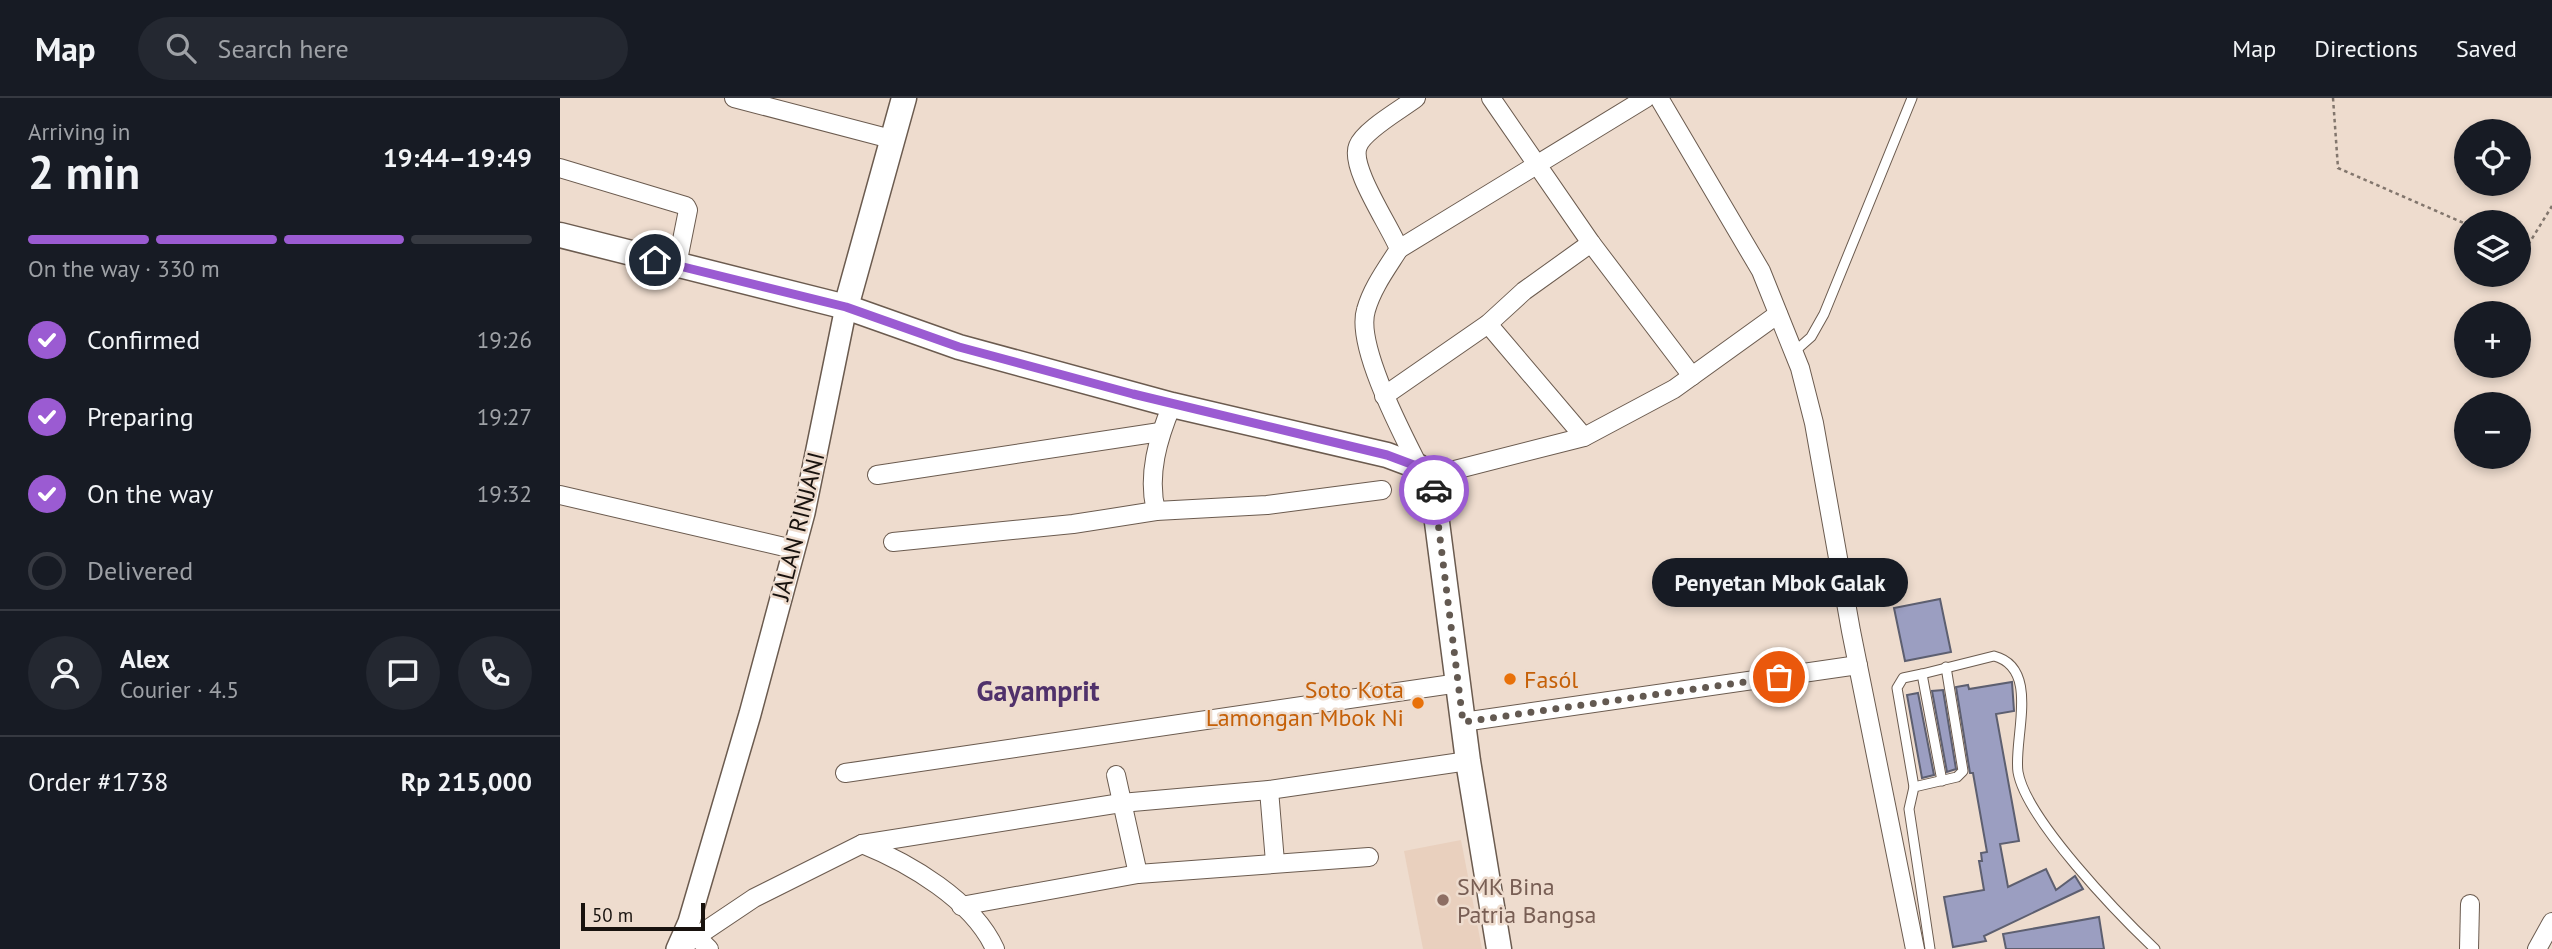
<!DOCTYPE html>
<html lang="en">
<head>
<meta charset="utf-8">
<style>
	:root { --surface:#171b24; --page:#242831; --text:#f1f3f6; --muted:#9ea1a6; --line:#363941; --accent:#9b5bd2 }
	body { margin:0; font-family:"PT Sans",sans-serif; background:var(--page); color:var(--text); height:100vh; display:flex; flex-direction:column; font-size:26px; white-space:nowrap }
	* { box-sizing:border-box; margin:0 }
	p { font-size:23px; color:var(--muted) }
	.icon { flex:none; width:38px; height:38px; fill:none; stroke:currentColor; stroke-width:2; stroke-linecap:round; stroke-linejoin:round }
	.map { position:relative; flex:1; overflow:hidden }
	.side { display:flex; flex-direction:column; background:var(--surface); width:560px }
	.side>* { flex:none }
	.fabs { position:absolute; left:1894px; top:21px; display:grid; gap:14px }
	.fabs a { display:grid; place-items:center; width:77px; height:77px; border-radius:50%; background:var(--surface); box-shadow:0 4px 10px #0003; font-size:35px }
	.scale { position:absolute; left:21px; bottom:18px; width:124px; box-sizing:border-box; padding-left:7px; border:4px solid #18120e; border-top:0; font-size:19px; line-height:24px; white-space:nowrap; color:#18120e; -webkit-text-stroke:5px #eedcce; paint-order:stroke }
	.pin { position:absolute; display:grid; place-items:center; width:60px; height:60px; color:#fff; margin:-30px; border:4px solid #fff; border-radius:50%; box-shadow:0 2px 7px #0007 }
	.courier { position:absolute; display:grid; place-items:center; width:70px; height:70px; margin:-35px; border:5px solid #9b5bd2; border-radius:50%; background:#fff; color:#222; box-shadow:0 2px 9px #0007 }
	.bubble { position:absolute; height:49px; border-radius:24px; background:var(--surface); box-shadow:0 4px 10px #0003; font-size:23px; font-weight:800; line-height:49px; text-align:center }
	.overview em { font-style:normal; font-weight:800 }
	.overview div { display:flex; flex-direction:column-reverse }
	.overview { display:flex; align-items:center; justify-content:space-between; height:119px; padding:0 28px }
	h1 { font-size:46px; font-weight:800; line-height:52px }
	.bar { display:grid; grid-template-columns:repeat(4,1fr); gap:10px 7px; align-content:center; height:84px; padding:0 28px }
	.bar i { height:9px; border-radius:5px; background:var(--line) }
	.bar .current { background:var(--accent) }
	.bar p { grid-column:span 4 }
	.line { display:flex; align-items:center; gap:18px; padding:0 28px; border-top:2px solid var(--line) }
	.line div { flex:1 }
	.round { display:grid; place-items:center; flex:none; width:74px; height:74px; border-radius:37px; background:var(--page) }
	ol { padding:0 28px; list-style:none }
	li { display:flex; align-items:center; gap:21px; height:77px }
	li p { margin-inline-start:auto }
	li .icon { padding:7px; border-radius:50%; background:var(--accent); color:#fff; stroke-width:4 }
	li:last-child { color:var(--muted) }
	li i { width:38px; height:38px; border:4px solid var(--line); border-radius:50% }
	header { display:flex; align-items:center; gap:42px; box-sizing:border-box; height:98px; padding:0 35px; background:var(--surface); border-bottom:2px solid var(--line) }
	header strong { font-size:33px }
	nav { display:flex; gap:38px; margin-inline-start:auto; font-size:24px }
	.search { width:490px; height:63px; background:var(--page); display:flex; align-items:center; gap:18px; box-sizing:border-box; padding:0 24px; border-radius:38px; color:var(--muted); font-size:26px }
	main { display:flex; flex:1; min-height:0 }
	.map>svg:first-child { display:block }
	.built { fill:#e9d0be }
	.building { fill:#9b9ec1; stroke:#5d5f70; stroke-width:2 }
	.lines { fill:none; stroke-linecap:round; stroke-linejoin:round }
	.service-casing { stroke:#6b5b4f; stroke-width:11 }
	.minor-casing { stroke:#6b5b4f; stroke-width:20 }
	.tertiary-casing { stroke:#6b5b4f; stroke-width:24 }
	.secondary-casing { stroke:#6b5b4f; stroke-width:27 }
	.path { stroke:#82766d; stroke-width:2.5; stroke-dasharray:3.5 3.5; stroke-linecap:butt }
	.service { stroke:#fff; stroke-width:9 }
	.minor { stroke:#fff; stroke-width:18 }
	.tertiary { stroke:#fff; stroke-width:21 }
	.secondary { stroke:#fff; stroke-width:24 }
	.done { stroke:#635951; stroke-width:7; stroke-dasharray:0 12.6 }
	.route { stroke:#9b5bd2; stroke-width:9 }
	.food-dot { fill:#e8710a; stroke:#eedcce; stroke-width:2.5 }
	.education-dot { fill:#8d6e63; stroke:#eedcce; stroke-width:2.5 }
	.labels { text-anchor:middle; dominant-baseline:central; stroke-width:5; stroke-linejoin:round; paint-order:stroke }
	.street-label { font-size:24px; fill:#18120e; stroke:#eedcce }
	.food-label { font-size:24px; fill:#c56008; stroke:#eedcce; text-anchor:start }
	.education-label { font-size:24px; fill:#785e54; stroke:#eedcce; text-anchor:start }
	.quarter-label { font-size:28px; font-weight:bold; fill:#50316b; stroke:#eedcce }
</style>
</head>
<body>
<header>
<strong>Map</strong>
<div class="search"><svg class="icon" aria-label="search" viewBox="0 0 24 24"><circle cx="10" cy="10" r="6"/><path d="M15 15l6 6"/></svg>Search here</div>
<nav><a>Map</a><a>Directions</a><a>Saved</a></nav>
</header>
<main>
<section class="side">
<div class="overview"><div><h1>2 min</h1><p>Arriving in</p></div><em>19:44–19:49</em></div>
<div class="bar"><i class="current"></i><i class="current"></i><i class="current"></i><i></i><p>On the way · 330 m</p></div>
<ol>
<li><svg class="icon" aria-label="check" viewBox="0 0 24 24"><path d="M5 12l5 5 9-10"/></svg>Confirmed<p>19:26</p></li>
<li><svg class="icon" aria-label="check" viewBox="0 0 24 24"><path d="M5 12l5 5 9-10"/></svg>Preparing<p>19:27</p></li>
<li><svg class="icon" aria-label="check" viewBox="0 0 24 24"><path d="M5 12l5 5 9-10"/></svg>On the way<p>19:32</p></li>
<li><i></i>Delivered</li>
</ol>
<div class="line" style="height:126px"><a class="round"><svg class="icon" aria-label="person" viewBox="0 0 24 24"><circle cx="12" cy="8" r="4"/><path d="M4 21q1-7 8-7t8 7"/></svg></a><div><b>Alex</b><p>Courier · 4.5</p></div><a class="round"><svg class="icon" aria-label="chat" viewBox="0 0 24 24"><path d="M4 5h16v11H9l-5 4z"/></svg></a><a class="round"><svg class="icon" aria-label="phone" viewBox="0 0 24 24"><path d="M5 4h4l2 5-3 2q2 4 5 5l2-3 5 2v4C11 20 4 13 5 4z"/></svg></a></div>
<div class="line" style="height:91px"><div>Order #1738</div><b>Rp 215,000</b></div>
</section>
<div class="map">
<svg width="1992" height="851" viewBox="0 0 1992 851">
	<rect width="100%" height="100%" fill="#eedcce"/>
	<polygon class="built" points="901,742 922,851 863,851 844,753"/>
	<g class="building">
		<polygon points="1380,501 1391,554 1345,563 1334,510"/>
		<polygon points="1452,584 1454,613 1436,616 1459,743 1440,746 1448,789 1486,771 1496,792 1515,778 1523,791 1424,838 1426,843 1393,849 1384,799 1424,792 1419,763 1422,763 1421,755 1427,754 1413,675 1410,675 1396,589 1408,587 1409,591"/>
		<polygon points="1383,592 1396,671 1387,674 1372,593"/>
		<polygon points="1358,595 1374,677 1362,680 1347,597"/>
		<polygon points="1539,819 1544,851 1446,851 1443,836"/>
	</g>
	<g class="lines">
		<defs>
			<g id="service">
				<polyline points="1234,254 1251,239 1264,216 1352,0"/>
				<path d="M1382,683L1362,576L1434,558C1481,570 1453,641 1458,674C1466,721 1559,817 1595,851"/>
				<polyline points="1354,689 1337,590 1343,580 1362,576"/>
				<polyline points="1370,851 1349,711 1354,689 1397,679 1403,673 1386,569"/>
			</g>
			<g id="minor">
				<polyline points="174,0 331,41"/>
				<path d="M856,0C842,11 804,32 798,48C789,69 830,128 839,151C827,170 812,190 806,212C795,247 843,337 859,369"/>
				<polyline points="931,0 1031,145 1132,278"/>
				<polyline points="1099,0 1201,173 1240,270 1254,325 1291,533 1355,851"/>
				<polyline points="0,70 126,108 128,112 117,167"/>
				<polyline points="839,151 1086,0"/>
				<polyline points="928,226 1024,339"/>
				<polyline points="824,298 928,226 964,193 1031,145"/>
				<polyline points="317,377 600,334"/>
				<polyline points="871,378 1024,339 1114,291 1218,216"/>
				<polyline points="0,397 233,451"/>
				<path d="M596,413C587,377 598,340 612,307"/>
				<polyline points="333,444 513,426 596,413 707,407 822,392"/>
				<polyline points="903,624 1298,567"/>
				<polyline points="285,675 899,585"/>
				<polyline points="556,677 578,776"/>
				<polyline points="709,692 715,764"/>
				<path d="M302,746C349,765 413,802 435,851"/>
				<polyline points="401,808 578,776 809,759"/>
				<polyline points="135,837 149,851"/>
				<polyline points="118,851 194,800 302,746 561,705 709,692 908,663"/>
				<polyline points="1909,851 1910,806"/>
				<polyline points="1977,851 1992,824"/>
			</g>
			<polyline id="tertiary" points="117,851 129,824 190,616 244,415 286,209"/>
			<g id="secondary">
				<polyline points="0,137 286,209 399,249 612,307 827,357 859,369 871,378 908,663 939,851"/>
				<polyline points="286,209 344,0"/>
			</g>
		</defs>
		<use href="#service" class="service-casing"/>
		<use href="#minor" class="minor-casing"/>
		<use href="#tertiary" class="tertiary-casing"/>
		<use href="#secondary" class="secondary-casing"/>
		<g class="path">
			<polyline points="1773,0 1778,70 1906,126"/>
			<polyline points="1958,149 1965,152 1992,108"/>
		</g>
		<use href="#service" class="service"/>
		<use href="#minor" class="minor"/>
		<use href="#tertiary" class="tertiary"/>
		<use href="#secondary" class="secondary"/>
	</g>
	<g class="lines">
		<polyline class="done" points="874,392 903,624 1219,579"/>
		<polyline class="route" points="95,162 286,209 399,249 573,296 827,357 859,369 871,378 874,392"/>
	</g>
	<g class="food-dot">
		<circle cx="950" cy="581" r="7"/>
		<circle cx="858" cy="605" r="7"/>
	</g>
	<circle class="education-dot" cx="883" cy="802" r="7"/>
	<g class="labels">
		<g class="street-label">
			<text transform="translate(238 428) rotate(-76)">JALAN RINJANI</text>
		</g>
		<g class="food-label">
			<text x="964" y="581">Fasól</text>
			<text x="844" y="591" text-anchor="end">Soto Kota<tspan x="844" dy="28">Lamongan Mbok Ni</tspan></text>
		</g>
		<g class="education-label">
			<text x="897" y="788">SMK Bina<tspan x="897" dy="28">Patria Bangsa</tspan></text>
		</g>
		<g class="quarter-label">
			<text x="478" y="592">Gayamprit</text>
		</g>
	</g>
</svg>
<div class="fabs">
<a><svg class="icon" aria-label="locate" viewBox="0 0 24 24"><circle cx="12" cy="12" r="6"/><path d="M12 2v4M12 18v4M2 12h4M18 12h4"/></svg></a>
<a><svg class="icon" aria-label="layers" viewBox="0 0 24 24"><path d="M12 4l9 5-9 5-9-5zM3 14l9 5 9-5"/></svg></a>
<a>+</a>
<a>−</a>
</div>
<div class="scale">50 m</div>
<div class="pin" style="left:1219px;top:579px;background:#ea580c"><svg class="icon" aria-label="bag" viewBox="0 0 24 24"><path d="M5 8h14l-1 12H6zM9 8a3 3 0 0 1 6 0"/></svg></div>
<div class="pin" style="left:95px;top:162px;background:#1f2937"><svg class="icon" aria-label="home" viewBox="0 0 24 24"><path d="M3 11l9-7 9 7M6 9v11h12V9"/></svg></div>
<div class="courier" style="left:874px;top:392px"><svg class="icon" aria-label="car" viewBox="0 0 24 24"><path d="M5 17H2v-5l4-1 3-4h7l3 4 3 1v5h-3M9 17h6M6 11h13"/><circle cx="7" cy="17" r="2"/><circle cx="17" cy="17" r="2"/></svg></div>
<div class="bubble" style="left:1092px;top:460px;width:256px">Penyetan Mbok Galak</div>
</div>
</main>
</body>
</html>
